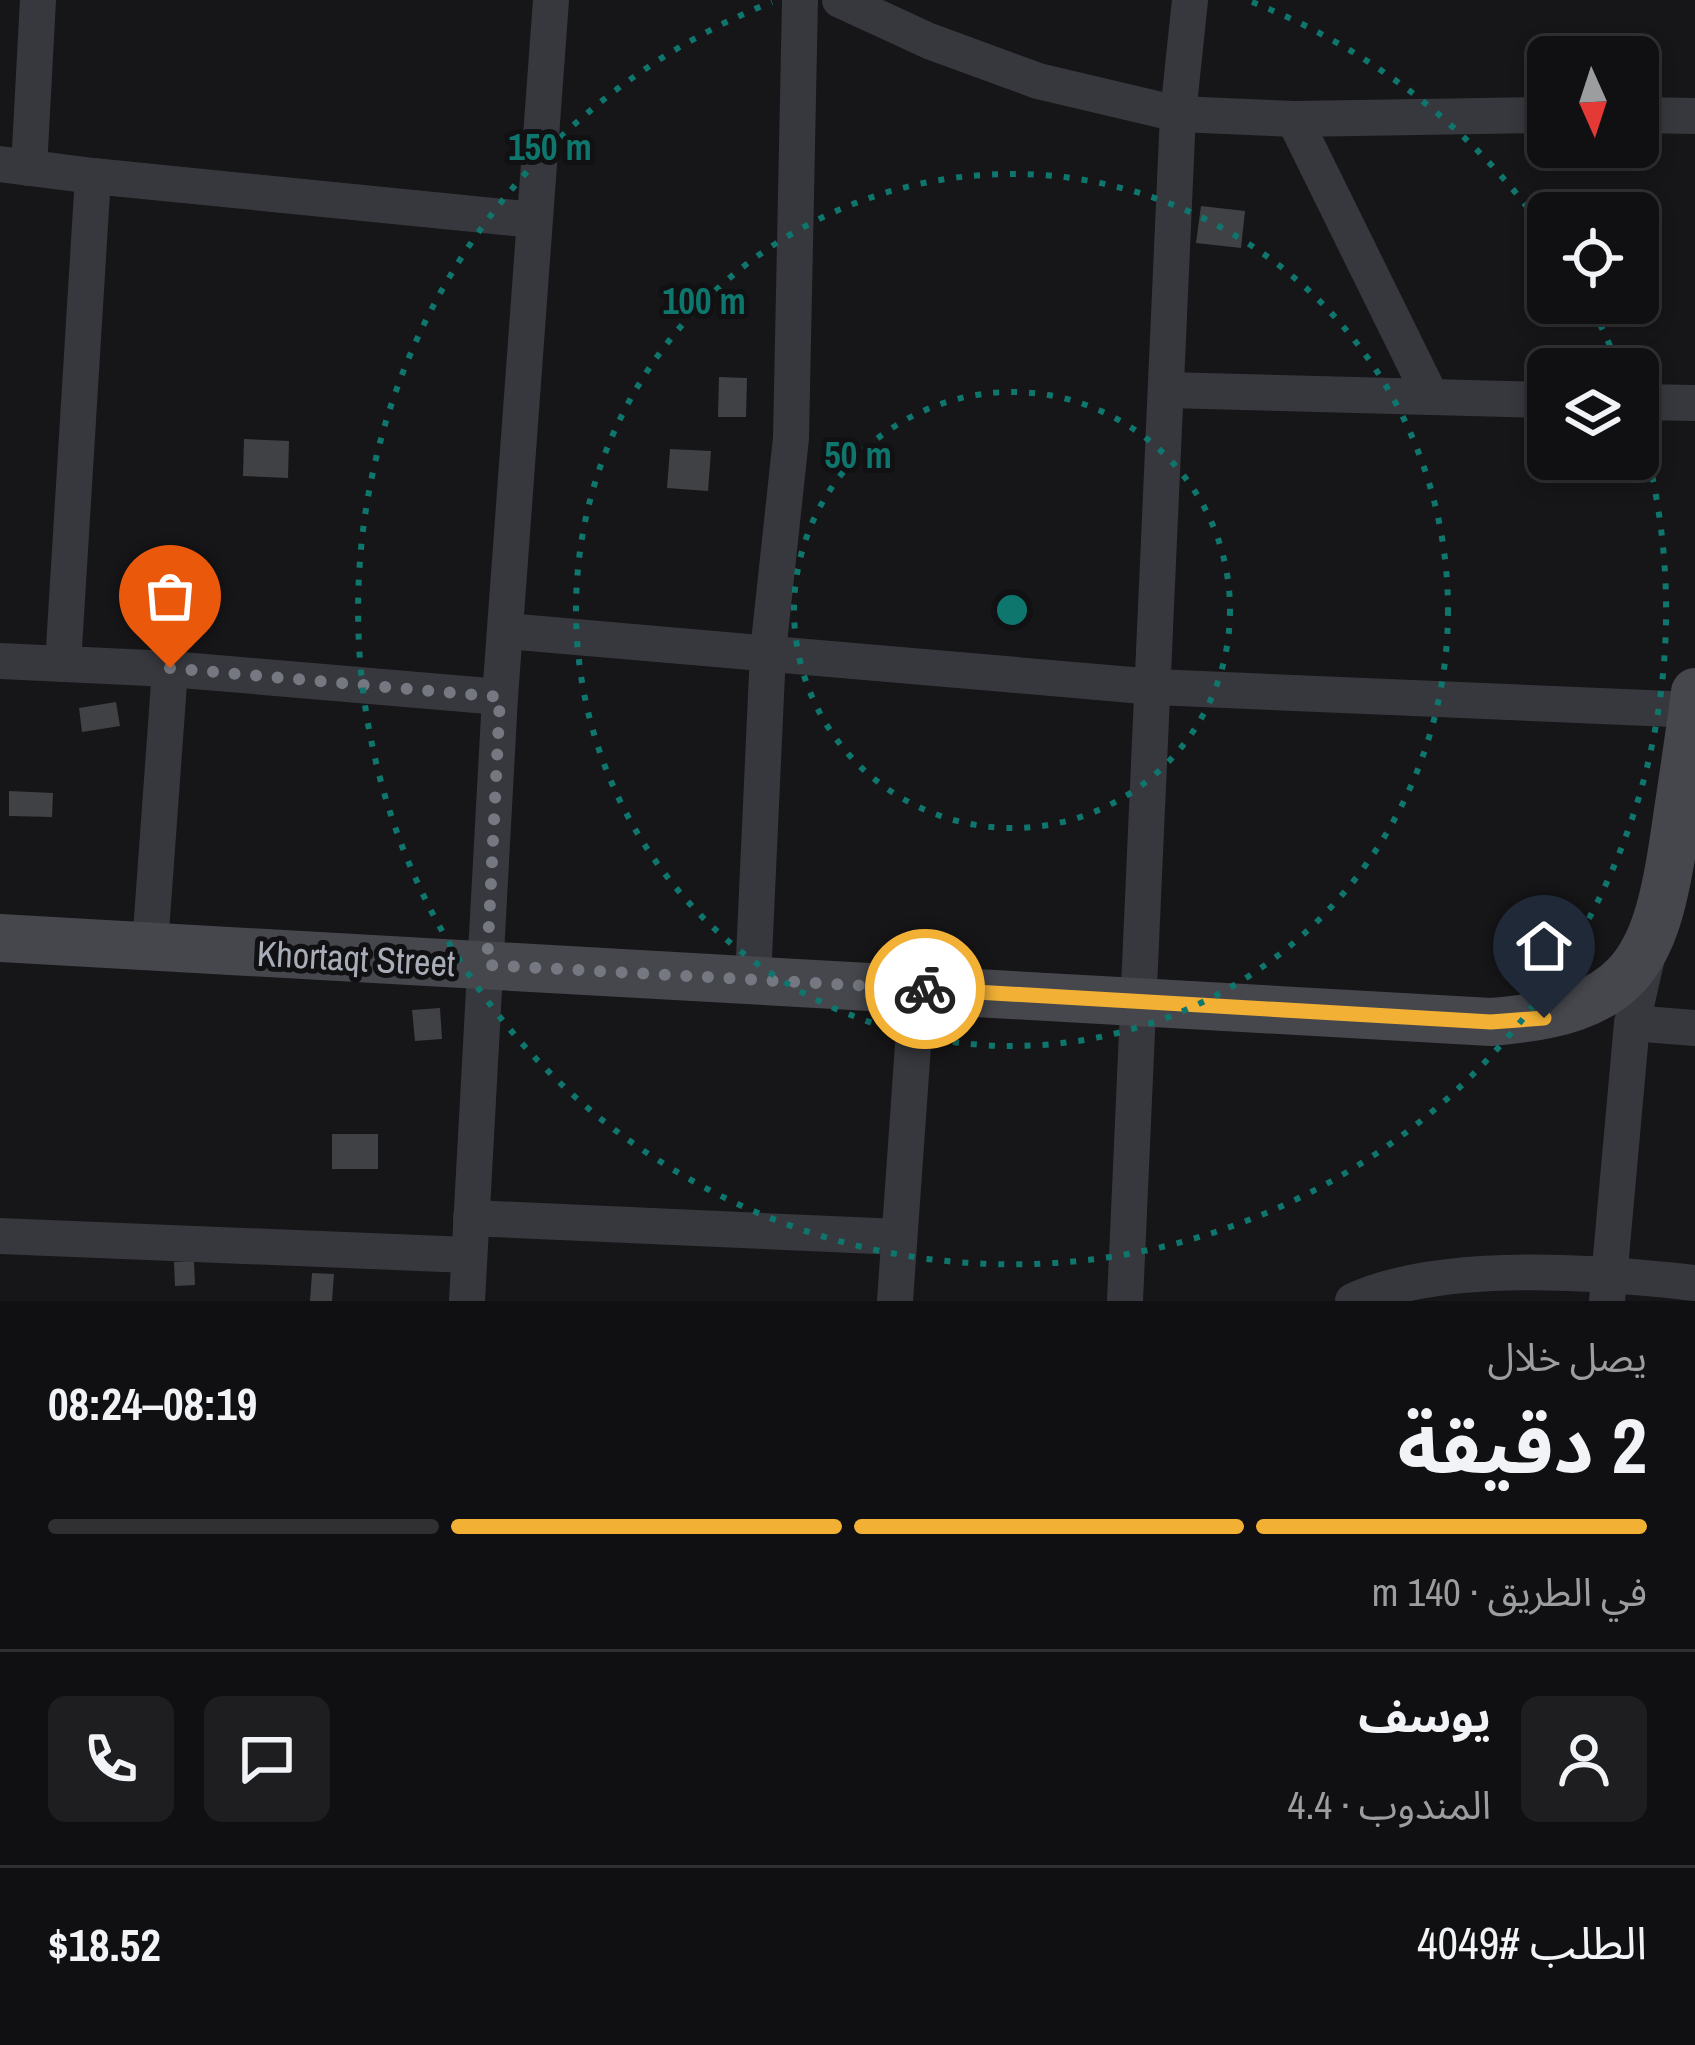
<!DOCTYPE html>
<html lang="ar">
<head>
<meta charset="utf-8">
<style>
	:root { --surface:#101012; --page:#1e1e20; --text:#f1f3f6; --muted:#9c9d9f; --line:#303032; --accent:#f2b134 }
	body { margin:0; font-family:"Archivo Narrow","Noto Sans Arabic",sans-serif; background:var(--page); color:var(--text); direction:rtl; height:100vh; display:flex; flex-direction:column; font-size:45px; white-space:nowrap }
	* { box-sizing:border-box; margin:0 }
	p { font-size:39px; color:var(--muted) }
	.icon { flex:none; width:66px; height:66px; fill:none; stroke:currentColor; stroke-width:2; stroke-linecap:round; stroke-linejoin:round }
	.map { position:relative; height:1301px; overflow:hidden; direction:ltr }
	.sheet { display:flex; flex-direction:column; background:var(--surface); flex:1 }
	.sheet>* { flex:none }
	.needle { width:78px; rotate:177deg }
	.buttons { position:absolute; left:1527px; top:36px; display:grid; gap:24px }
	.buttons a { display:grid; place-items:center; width:132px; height:132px; border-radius:18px; background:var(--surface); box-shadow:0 6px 18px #0003,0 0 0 3px var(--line); font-size:60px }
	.pin { position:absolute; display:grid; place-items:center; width:102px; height:102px; color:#fff; margin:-123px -51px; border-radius:50% 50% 50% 0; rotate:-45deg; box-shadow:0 0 12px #0007 }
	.pin .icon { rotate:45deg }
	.courier { position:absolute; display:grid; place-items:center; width:120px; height:120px; margin:-60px; border:9px solid #f2b134; border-radius:50%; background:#fff; color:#222; box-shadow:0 3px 15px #0007 }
	.headline em { font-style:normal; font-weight:700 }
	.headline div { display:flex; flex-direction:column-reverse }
	.headline { display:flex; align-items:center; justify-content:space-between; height:204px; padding:0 48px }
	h1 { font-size:78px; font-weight:700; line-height:90px }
	.bar { display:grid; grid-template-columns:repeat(4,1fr); gap:18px 12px; align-content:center; height:144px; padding:0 48px }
	.bar i { height:15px; border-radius:9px; background:var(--line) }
	.bar .current { background:var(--accent) }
	.bar p { grid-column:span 4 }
	.line { display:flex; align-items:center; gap:30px; padding:0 48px; border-top:3px solid var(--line) }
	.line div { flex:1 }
	.round { display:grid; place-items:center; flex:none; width:126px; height:126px; border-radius:18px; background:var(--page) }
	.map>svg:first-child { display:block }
	.building { fill:#404145 }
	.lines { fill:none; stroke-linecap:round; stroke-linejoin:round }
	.street { stroke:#37383d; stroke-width:36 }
	.secondary { stroke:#45474d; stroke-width:48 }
	.done { stroke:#757880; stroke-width:12; stroke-dasharray:0 21.6 }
	.route { stroke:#f2b134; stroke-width:15 }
	.ring { fill:none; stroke:#0f766e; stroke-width:6; stroke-dasharray:6 12 }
	.labels { text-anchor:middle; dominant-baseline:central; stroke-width:10; stroke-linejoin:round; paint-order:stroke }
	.street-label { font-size:36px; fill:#a8adb8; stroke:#111113 }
	.centre { fill:#0f766e; stroke:#111113; stroke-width:6 }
	.ring-label { font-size:36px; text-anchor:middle; font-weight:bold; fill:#0f766e; stroke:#111113; stroke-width:10; stroke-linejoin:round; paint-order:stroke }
</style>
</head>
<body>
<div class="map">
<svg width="1695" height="1301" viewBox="0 0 1695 1301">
	<rect width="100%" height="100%" fill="#161618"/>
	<g class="building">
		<polygon points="1201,206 1245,211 1241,248 1196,243"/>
		<polygon points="719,377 747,378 746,417 718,417"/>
		<polygon points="244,439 289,441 288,478 243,476"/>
		<polygon points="670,449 711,451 708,491 667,488"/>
		<polygon points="116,702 120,726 82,732 79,708"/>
		<polygon points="9,791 53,793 52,817 9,816"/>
		<polygon points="440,1008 442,1039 415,1041 412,1010"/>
		<rect x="332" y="1134" width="46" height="35"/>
		<polygon points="194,1261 195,1285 175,1286 174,1262"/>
		<polygon points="312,1273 334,1274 332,1301 310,1301"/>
	</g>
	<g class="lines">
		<g class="street">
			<polyline points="840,0 929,41 1038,81 1178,114 1294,119 1548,115"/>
			<polyline points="1638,115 1695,116"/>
			<polyline points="1294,119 1431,397"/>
			<polyline points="0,164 93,176 534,220"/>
			<polyline points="29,168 38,0"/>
			<polyline points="1167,390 1548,400"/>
			<polyline points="1638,402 1695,403"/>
			<polyline points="506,631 1155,687 1695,710"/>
			<polyline points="0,661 170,669 500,697"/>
			<polyline points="63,664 93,176"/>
			<polyline points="150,946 170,669"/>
			<polyline points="753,979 768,652 791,438 800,0"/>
			<polyline points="1632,1023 1695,1028"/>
			<polyline points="471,1218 899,1237"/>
			<polyline points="0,1236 468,1255"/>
			<polyline points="467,1301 500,697 551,0"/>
			<polyline points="895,1301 917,989"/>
			<polyline points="1125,1301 1178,114 1190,0"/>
			<path d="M1353,1301C1441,1260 1600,1272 1695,1283"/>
			<polyline points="1607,1301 1632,1023 1648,953"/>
		</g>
		<path class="secondary" d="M0,938L1491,1022C1629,1011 1655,967 1674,838C1681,789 1689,740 1695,692"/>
	</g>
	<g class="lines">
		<polyline class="done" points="170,668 500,697 487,965 925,989"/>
		<polyline class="route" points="925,989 1491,1022 1544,1018"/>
	</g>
	<g class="ring">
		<circle cx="1012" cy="610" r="218"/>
		<circle cx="1012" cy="610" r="436"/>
		<path d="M1252 2A654 654 0 0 1 1548 235M1592 308A654 654 0 0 1 1618 365M1639 424A654 654 0 1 1 772 2"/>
	</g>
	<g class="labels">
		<g class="street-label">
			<text transform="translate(356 958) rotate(3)">Khortaqt Street</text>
		</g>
	</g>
	<circle cx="1012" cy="610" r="18" class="centre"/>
	<g class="ring-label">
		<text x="550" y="160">150 m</text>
		<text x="704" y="314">100 m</text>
		<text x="858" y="468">50 m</text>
	</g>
</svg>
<div class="buttons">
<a><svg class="needle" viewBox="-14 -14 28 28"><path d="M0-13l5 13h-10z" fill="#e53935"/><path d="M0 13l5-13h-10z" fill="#9c9d9f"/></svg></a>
<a><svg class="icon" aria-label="locate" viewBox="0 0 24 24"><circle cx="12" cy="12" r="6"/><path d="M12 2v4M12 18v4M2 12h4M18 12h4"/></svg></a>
<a><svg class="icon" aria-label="layers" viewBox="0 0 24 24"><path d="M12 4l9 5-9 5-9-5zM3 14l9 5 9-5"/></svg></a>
</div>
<div class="pin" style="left:170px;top:668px;background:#ea580c"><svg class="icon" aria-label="bag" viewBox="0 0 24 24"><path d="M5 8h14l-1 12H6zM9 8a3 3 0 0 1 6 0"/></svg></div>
<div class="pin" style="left:1544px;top:1018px;background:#1f2937"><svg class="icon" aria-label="home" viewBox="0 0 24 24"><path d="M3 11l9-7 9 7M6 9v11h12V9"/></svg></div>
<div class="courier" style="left:925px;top:989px"><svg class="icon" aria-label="bike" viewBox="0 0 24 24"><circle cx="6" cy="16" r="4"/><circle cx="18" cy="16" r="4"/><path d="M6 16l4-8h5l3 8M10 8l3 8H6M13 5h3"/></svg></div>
</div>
<section class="sheet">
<div class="headline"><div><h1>2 دقيقة</h1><p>يصل خلال</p></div><em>08:19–08:24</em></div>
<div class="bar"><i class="current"></i><i class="current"></i><i class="current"></i><i></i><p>في الطريق · 140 m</p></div>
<div class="line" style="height:216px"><a class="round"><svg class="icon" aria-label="person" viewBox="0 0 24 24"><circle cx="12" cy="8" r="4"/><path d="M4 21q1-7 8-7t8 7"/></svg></a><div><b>يوسف</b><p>المندوب · 4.4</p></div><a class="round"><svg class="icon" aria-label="chat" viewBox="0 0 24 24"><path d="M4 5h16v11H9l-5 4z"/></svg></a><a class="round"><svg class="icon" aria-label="phone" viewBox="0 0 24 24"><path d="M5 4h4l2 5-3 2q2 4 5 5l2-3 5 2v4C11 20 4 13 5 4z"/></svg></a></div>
<div class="line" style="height:156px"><div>الطلب #4049</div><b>$18.52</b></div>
</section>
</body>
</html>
